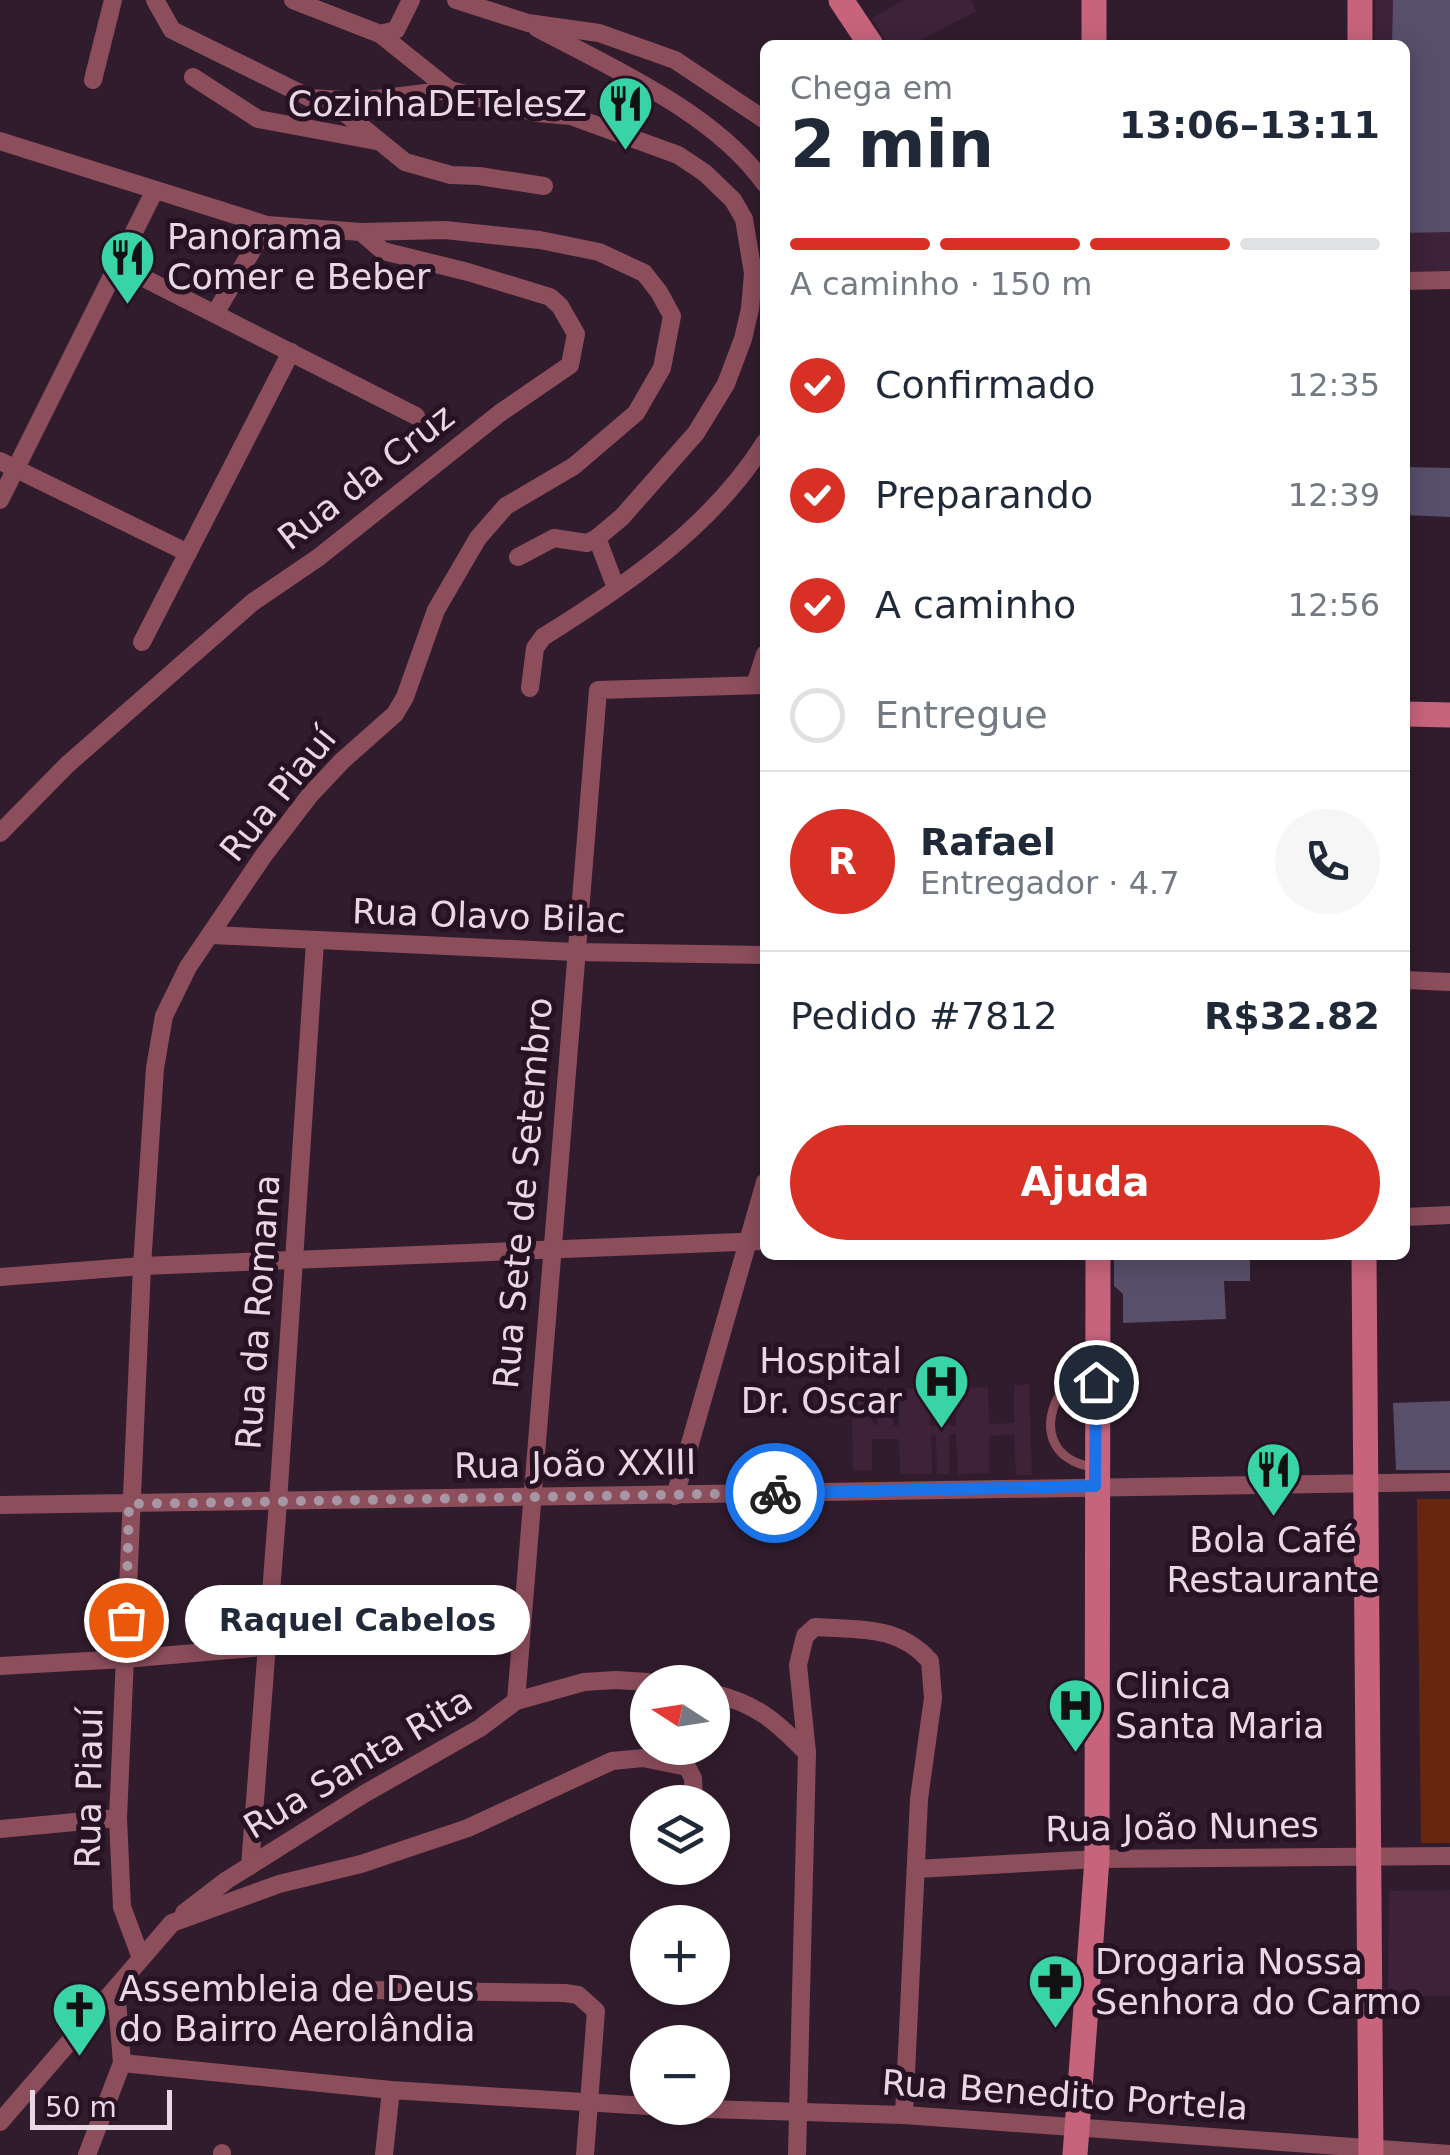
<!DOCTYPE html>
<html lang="pt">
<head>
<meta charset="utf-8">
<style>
	:root { --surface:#fff; --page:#f6f6f7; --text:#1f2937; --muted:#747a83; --line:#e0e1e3; --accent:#d93025 }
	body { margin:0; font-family:"DejaVu Sans",sans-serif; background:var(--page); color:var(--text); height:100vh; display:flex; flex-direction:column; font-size:38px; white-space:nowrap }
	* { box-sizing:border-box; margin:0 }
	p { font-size:32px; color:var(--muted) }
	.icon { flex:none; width:55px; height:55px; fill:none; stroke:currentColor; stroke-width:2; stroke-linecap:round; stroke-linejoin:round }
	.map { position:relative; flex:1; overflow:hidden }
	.side { position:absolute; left:760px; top:40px; width:650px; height:1220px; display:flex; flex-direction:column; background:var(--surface); border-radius:15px; box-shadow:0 5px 25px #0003 }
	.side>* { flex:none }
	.needle { width:65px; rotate:282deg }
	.controls { position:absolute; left:630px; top:1665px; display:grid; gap:20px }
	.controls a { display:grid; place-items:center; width:100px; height:100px; border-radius:50%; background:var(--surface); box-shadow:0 5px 25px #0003; font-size:50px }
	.scale { position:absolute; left:30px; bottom:25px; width:142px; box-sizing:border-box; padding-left:10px; border:5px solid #e7d8e4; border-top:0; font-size:28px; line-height:35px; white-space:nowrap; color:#e7d8e4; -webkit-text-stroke:8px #271223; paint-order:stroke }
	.pin { position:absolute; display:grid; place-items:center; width:85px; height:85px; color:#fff; margin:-42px; border:5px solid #fff; border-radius:50%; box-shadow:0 2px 10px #0007 }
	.courier { position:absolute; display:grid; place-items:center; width:100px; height:100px; margin:-50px; border:8px solid #1a73e8; border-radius:50%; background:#fff; color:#222; box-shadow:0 2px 12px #0007 }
	.bubble { position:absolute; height:70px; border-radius:35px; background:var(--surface); box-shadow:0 5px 25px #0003; font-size:32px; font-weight:800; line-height:70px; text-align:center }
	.overview em { font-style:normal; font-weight:800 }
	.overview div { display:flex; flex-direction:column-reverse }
	.overview { display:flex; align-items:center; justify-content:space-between; height:170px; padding:0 30px }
	h1 { font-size:65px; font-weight:800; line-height:75px }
	.bar { display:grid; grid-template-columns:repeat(4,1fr); gap:15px 10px; align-content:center; height:120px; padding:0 30px }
	.bar i { height:12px; border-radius:8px; background:var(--line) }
	.bar .on { background:var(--accent) }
	.bar p { grid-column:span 4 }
	.line { display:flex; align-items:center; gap:25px; padding:0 30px; border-top:2px solid var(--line) }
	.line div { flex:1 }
	.round { display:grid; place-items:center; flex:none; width:105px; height:105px; border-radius:52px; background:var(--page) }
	ol { padding:0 30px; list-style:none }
	li { display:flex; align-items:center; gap:30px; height:110px }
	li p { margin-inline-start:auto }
	li .icon { padding:10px; border-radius:50%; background:var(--accent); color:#fff; stroke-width:4 }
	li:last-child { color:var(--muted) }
	li i { width:55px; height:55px; border:5px solid var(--line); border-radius:50% }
	.primary-button { display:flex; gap:20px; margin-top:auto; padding:20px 30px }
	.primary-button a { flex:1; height:115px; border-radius:60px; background:var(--accent); color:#fff; font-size:40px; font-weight:800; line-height:115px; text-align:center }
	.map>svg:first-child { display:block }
	.built { fill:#3d2239 }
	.green { fill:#69260e }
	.building { fill:#584f6a }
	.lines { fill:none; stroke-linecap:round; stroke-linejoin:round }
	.lane { stroke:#8d4e5c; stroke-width:9 }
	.street { stroke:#8d4e5c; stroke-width:18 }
	.secondary { stroke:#c7647c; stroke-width:25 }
	.done { stroke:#a796a4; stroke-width:10; stroke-dasharray:0 18 }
	.route { stroke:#1a73e8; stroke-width:12 }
	.labels { text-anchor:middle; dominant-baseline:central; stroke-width:10; stroke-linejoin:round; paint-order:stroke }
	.poi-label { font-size:35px; fill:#e7d8e4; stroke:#271223; text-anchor:start }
	.street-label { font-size:35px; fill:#e7d8e4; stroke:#271223 }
</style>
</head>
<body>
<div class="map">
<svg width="1450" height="2155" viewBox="0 0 1450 2155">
	<rect width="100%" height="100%" fill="#311c2d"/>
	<g class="built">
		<polygon points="904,0 971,0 976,11 912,45 888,45 872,18"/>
		<polygon points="1375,0 1450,0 1450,271 1405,272 1405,45 1375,45"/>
		<polygon points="1029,1384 1032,1475 1016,1475 1014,1434 989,1436 989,1473 958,1474 956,1434 949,1435 950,1474 937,1474 936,1436 931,1437 932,1474 900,1474 899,1439 872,1439 872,1470 853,1471 852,1390 871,1391 873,1425 878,1424 876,1390 893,1389 893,1426 899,1427 899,1389 928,1388 930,1426 956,1425 955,1388 988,1387 989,1424 1014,1423 1014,1385"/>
		<polygon points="1450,1890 1450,1996 1388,1997 1389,1891"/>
	</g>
	<polygon class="green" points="1417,1499 1450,1499 1450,1843 1421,1843"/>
	<g class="building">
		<polygon points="1393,0 1450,0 1450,232 1405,233 1405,45 1392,45"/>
		<polygon points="1405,467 1450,468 1450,517 1405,515"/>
		<polygon points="1114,1255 1250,1255 1250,1281 1224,1281 1226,1319 1123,1323 1123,1294 1114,1286"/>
		<polygon points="1450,1401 1450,1470 1396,1470 1393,1403"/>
	</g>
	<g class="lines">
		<path class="lane" d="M1093,1467C1050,1461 1039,1424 1063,1389L1095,1383"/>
		<g class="street">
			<polyline points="155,0 172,30 310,98 360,101 450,90"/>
			<polyline points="293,0 380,34 450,90 537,113 571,116 678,155 705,173 733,200 744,219 753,273 750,309 743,339 726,384 696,433 622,517 597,538 587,543 554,538 518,557"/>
			<polyline points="456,0 528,23 599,33 675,60 765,120"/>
			<path d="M537,28C612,68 715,113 765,184"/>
			<polyline points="380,34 396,30 411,0"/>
			<polyline points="193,77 258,119 376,141"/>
			<polyline points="93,80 113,0"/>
			<polyline points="324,104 340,109 405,162 451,175 479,176 544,186"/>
			<polyline points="0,141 267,225 361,232 445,230 540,240 599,252 644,273 659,292 672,316 662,368 636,413 574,466 506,506 478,538 436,610 405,697 395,714 342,761 310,795 264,855 188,967 164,1016 155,1068 142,1266 118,1818 122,1907 141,1958"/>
			<polyline points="116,264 416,416"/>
			<polyline points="1405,281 1450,280"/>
			<polyline points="216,312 267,225"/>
			<polyline points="0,461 188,553"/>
			<polyline points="0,500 155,190"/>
			<polyline points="597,538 616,588"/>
			<polyline points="142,642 291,352"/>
			<polyline points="755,685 765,654"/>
			<path d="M530,688L535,648L543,637C625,586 713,526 765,442"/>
			<polyline points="0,833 68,764 253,602 319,557 500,413 570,365 576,334 560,306 550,297 468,272 383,251 361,232"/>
			<polyline points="211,935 575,952 765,955"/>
			<polyline points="1405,980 1450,982"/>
			<polyline points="1405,1217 1450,1215"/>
			<polyline points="0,1277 142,1266 765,1241"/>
			<polyline points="675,1496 765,1182"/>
			<polyline points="0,1505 1450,1482"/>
			<polyline points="0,1666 124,1659 520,1625"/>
			<path d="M712,1693C757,1704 776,1721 807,1753"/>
			<polyline points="516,1701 598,690 765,685"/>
			<polyline points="0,1829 118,1818"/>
			<polyline points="250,1866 278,1502 315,942"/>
			<polyline points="916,1869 1097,1859 1450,1856"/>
			<polyline points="184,1913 227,1880 364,1794 480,1728 516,1701 584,1682 616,1680 648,1682"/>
			<polyline points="368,1990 565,1993 578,1995 596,2011 585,2155"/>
			<polyline points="122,2063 391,2090 648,2106"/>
			<polyline points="675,2108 904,2115 1450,2154"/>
			<polyline points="0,2122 172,1923 279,1884 361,1864 468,1828 612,1761 643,1758 687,1767 693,1778 694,1802"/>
			<polyline points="87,2155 122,2063 116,1988"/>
			<polyline points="222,2155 222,2153"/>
			<polyline points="384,2155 391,2090"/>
			<path d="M797,2155L807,1753L798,1665L805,1636L815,1627C860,1630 898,1625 930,1661L933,1698L919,1799L904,2115"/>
		</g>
		<g class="secondary">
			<polyline points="841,0 871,45"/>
			<polyline points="1094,0 1094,45"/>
			<polyline points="1360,0 1360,45"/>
			<polyline points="1405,714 1450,715"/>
			<polyline points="1364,1255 1371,2155"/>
			<polyline points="1075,2155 1097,1859 1098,1255"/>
		</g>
	</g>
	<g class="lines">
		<polyline class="done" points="126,1620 129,1504 775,1493"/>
		<polyline class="route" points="775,1493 1095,1486 1096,1382"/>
	</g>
	<defs>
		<symbol id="restaurant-pin" viewBox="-11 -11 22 30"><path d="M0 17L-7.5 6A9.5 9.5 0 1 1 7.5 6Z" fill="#39d4a5" stroke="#271223"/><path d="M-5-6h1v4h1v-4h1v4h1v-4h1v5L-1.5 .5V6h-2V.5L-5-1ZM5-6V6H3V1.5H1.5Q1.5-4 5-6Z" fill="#111"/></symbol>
		<symbol id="hospital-pin" viewBox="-11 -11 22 30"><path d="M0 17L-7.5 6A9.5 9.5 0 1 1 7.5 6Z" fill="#39d4a5" stroke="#271223"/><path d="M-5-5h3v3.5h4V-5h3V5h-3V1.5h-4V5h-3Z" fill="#111"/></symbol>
		<symbol id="pharmacy-pin" viewBox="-11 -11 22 30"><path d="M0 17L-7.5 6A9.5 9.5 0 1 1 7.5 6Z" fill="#39d4a5" stroke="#271223"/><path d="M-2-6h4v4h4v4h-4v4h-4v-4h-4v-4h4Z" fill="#111"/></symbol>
		<symbol id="church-pin" viewBox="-11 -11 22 30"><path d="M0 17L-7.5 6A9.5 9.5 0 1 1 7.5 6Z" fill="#39d4a5" stroke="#271223"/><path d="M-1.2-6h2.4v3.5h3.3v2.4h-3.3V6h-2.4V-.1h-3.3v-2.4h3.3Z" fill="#111"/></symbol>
	</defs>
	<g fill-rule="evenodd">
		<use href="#restaurant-pin" x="594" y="72" width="63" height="86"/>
		<use href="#restaurant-pin" x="96" y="226" width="63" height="86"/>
		<use href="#hospital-pin" x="910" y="1350" width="63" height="86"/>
		<use href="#restaurant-pin" x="1242" y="1438" width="63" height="86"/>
		<use href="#hospital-pin" x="1044" y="1674" width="63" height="86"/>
		<use href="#pharmacy-pin" x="1024" y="1950" width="63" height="86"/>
		<use href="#church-pin" x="48" y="1978" width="63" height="86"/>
	</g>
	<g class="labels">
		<g class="poi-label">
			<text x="587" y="104" text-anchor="end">CozinhaDETelesZ</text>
			<text x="167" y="237">Panorama<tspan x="167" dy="40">Comer e Beber</tspan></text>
			<text x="902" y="1361" text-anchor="end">Hospital<tspan x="902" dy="40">Dr. Oscar</tspan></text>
			<text x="1273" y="1540" text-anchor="middle">Bola Café<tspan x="1273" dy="40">Restaurante</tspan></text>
			<text x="1115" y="1686">Clinica<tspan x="1115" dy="40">Santa Maria</tspan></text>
			<text x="1095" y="1962">Drogaria Nossa<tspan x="1095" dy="40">Senhora do Carmo</tspan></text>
			<text x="119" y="1989">Assembleia de Deus<tspan x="119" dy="40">do Bairro Aerolândia</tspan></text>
		</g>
		<g class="street-label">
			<text transform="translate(366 477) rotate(-38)">Rua da Cruz</text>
			<text transform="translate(278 794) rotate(-51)">Rua Piauí</text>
			<text transform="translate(489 916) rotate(2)">Rua Olavo Bilac</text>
			<text transform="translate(523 1193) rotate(-85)">Rua Sete de Setembro</text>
			<text transform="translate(258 1312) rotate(-86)">Rua da Romana</text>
			<text transform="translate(575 1464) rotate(-1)">Rua João XXIII</text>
			<text transform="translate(358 1763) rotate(-31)">Rua Santa Rita</text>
			<text transform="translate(89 1788) rotate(-89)">Rua Piauí</text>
			<text transform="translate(1182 1827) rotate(-1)">Rua João Nunes</text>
			<text transform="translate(1065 2095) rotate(4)">Rua Benedito Portela</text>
		</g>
	</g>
</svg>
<div class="controls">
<a><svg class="needle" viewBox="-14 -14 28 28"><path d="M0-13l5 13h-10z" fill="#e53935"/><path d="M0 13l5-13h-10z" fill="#747a83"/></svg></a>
<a><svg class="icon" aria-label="layers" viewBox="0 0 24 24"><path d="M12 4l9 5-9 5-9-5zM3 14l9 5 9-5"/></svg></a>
<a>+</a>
<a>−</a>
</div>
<div class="scale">50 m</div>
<div class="pin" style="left:126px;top:1620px;background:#ea580c"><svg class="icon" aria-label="bag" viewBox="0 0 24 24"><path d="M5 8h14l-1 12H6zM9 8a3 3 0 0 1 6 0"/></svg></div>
<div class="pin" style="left:1096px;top:1382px;background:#1f2937"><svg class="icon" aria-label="home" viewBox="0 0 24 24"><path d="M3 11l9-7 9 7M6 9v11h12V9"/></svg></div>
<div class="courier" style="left:775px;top:1493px"><svg class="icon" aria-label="bike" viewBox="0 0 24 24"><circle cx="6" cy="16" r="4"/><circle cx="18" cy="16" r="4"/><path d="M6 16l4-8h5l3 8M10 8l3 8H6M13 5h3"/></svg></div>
<div class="bubble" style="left:185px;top:1585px;width:345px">Raquel Cabelos</div>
<section class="side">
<div class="overview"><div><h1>2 min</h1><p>Chega em</p></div><em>13:06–13:11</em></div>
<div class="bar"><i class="on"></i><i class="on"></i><i class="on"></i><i></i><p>A caminho · 150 m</p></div>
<ol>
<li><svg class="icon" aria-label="check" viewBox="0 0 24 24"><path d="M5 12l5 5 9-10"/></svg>Confirmado<p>12:35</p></li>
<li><svg class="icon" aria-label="check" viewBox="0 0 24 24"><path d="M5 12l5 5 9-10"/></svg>Preparando<p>12:39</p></li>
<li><svg class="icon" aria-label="check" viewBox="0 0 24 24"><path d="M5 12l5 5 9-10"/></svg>A caminho<p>12:56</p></li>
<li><i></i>Entregue</li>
</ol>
<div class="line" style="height:180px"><b class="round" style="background:var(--accent);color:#fff">R</b><div><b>Rafael</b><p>Entregador · 4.7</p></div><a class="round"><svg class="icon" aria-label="phone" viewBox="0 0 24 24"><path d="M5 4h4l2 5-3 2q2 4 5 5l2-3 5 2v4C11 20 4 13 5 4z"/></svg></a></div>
<div class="line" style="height:130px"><div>Pedido #7812</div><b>R$32.82</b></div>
<div class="primary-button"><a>Ajuda</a></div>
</section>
</div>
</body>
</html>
